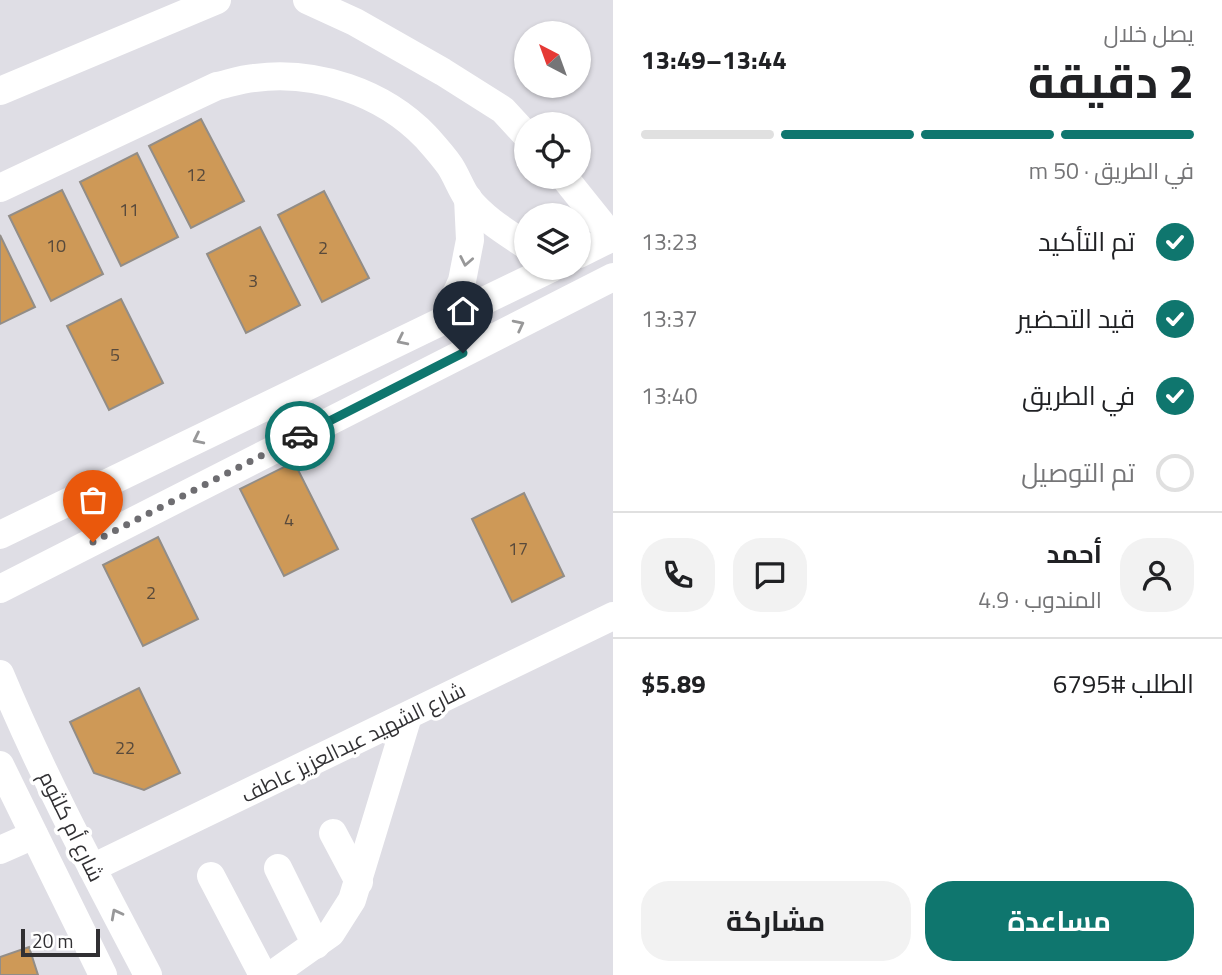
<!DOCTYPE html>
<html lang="ar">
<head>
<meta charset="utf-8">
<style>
	:root { --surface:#fff; --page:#f2f2f2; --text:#202124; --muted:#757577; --line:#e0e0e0; --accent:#0f766e }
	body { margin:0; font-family:"Titillium Web",Cairo,sans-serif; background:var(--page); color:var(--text); direction:rtl; height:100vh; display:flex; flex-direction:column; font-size:26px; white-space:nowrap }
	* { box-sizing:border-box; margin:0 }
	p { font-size:23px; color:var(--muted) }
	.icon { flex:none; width:38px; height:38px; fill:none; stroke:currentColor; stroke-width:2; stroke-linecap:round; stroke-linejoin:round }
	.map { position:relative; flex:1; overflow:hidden; direction:ltr }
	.panel { display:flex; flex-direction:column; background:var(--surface); width:609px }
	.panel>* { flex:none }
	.needle { width:46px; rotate:319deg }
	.buttons { position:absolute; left:514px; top:21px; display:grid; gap:14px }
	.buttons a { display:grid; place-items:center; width:77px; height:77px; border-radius:50%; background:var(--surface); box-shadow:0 2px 5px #0004; font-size:35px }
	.scale { position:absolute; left:21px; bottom:18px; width:79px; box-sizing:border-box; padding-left:7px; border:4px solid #313033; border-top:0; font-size:19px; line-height:24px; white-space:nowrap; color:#313033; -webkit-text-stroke:5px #fff; paint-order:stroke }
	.pin { position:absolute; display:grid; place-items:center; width:60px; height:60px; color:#fff; margin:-72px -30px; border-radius:50% 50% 50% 0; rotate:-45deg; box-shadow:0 0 7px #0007 }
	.pin .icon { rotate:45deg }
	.courier { position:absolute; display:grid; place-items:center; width:70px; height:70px; margin:-35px; border:5px solid #0f766e; border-radius:50%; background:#fff; color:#222; box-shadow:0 2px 9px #0007 }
	.headline em { font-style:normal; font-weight:700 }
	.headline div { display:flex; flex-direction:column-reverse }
	.headline { display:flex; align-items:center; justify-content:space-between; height:119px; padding:0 28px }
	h1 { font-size:46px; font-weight:700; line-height:52px }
	.bar { display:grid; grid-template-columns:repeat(4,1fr); gap:10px 7px; align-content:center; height:84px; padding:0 28px }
	.bar i { height:9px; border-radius:5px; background:var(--line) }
	.bar .active { background:var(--accent) }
	.bar p { grid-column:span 4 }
	.line { display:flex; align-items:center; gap:18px; padding:0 28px; border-top:2px solid var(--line) }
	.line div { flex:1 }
	.round { display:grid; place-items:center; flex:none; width:74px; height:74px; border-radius:28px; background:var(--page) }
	ol { padding:0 28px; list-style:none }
	li { display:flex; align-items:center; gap:21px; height:77px }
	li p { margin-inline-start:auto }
	li .icon { padding:7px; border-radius:50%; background:var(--accent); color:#fff; stroke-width:4 }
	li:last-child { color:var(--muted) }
	li i { width:38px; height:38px; border:4px solid var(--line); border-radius:50% }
	.primary-button { display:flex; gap:14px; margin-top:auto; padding:14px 28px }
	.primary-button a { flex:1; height:80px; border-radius:28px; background:var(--accent); color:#fff; font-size:28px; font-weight:700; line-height:80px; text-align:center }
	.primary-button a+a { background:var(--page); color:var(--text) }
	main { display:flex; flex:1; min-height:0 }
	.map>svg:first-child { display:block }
	.building { fill:#ce9957; stroke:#928d87; stroke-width:2 }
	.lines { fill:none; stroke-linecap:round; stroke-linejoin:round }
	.minor { stroke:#fff; stroke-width:28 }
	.oneway { stroke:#989899 }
	.done { stroke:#6e6d71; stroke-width:7; stroke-dasharray:0 12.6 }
	.route { stroke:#0f766e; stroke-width:9 }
	.labels { text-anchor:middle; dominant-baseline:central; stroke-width:7; stroke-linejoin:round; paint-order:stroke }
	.number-label { font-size:18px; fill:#584a3c }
	.street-label { font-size:21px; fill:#313033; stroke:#fff }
</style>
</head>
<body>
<main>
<section class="panel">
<div class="headline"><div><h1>2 دقيقة</h1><p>يصل خلال</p></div><em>13:44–13:49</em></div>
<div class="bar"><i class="active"></i><i class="active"></i><i class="active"></i><i></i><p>في الطريق · 50 m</p></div>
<ol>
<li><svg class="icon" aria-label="check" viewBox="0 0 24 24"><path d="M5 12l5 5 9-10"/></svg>تم التأكيد<p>13:23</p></li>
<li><svg class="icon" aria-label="check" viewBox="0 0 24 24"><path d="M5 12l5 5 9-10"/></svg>قيد التحضير<p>13:37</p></li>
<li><svg class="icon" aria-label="check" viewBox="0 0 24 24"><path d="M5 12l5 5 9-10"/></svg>في الطريق<p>13:40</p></li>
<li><i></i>تم التوصيل</li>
</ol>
<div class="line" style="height:126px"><a class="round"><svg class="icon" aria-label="person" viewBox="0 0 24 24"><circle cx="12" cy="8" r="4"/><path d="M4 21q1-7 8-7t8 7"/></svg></a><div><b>أحمد</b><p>المندوب · 4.9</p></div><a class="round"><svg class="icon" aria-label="chat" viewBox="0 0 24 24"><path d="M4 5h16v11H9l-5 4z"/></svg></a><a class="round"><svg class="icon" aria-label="phone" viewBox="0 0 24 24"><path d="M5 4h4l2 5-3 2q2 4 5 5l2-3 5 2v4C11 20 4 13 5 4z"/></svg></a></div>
<div class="line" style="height:91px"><div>الطلب #6795</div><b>$5.89</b></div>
<div class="primary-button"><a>مساعدة</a><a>مشاركة</a></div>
</section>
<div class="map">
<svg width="613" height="975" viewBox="0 0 613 975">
	<rect width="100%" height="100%" fill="#dfdee5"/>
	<g class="building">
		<polygon points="201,119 244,201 191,228 149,146"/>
		<polygon points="137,153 178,237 121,266 80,182"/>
		<polygon points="62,190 103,274 51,301 9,216"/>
		<polygon points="324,191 369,278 322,302 278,215"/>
		<polygon points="260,227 300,305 246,333 207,254"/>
		<polygon points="0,235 35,307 0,324"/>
		<polygon points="121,299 163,383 109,410 67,326"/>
		<polygon points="294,462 338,549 284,576 240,489"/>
		<polygon points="524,493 564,576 512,602 472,519"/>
		<polygon points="158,537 198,619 143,646 103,565"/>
		<polygon points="139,688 180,773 144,790 94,773 70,722"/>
		<polygon points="29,947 38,975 0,975 0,957"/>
	</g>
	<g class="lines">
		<g class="minor">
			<polyline points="307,0 355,22 443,72 503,110 527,136"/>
			<polyline points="0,91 217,0"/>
			<polyline points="564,177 612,237"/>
			<path d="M0,188L217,86C230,83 242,79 254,78C316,70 383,92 426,137C434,146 443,156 450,166C457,177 461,189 468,199C484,219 506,232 527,246"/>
			<polyline points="579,254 613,237"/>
			<polyline points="444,320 462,281 470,240 468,198"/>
			<polyline points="0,535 552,268"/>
			<polyline points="0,589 613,277"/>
			<path d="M0,674C43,777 96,876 148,975"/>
			<polyline points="0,765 103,975"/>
			<polyline points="333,833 359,882"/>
			<polyline points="0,850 34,835"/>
			<polyline points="92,868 613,616"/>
			<polyline points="278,868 316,945"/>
			<polyline points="211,876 263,975"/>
			<polyline points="272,975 331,933 352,900 408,716"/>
		</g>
	</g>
	<defs><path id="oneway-chevron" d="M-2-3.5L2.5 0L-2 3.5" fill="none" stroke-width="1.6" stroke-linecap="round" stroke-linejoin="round" transform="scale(1.75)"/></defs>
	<g class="oneway">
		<use href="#oneway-chevron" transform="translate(466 261) rotate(101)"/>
		<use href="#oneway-chevron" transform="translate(519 325) rotate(-27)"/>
		<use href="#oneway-chevron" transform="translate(402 340) rotate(154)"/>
		<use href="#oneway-chevron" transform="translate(198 439) rotate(154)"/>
		<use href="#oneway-chevron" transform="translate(116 914) rotate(-118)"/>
	</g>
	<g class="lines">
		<polyline class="done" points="93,542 300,436"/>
		<polyline class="route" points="300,436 463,353"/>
	</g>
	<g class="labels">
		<g class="number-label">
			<text x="196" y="174">12</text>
			<text x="129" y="209">11</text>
			<text x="56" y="245">10</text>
			<text x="323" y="247">2</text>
			<text x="253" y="280">3</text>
			<text x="115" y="354">5</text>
			<text x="289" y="519">4</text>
			<text x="518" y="548">17</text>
			<text x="151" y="592">2</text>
			<text x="125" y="747">22</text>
		</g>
		<g class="street-label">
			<text transform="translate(353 742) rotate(-26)">شارع الشهيد عبدالعزيز عاطف</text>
			<text transform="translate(72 826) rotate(64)">شارع أم كلثوم</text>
		</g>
	</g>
</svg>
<div class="buttons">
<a><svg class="needle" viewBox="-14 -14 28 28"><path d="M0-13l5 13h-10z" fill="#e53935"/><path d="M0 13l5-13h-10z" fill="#757577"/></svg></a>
<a><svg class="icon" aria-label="locate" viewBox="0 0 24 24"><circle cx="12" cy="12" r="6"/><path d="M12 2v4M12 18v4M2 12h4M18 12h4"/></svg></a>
<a><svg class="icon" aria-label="layers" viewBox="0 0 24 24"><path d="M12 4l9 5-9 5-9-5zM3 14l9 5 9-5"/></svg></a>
</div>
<div class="scale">20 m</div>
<div class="pin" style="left:93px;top:542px;background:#ea580c"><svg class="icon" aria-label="bag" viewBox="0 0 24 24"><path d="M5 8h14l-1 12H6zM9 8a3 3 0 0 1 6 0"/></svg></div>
<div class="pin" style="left:463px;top:353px;background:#1f2937"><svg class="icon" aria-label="home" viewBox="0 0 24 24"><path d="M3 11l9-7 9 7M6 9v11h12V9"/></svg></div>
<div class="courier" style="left:300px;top:436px"><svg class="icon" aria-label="car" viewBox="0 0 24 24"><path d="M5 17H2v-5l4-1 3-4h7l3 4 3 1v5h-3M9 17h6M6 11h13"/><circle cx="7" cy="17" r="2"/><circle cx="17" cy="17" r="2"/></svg></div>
</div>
</main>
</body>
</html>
